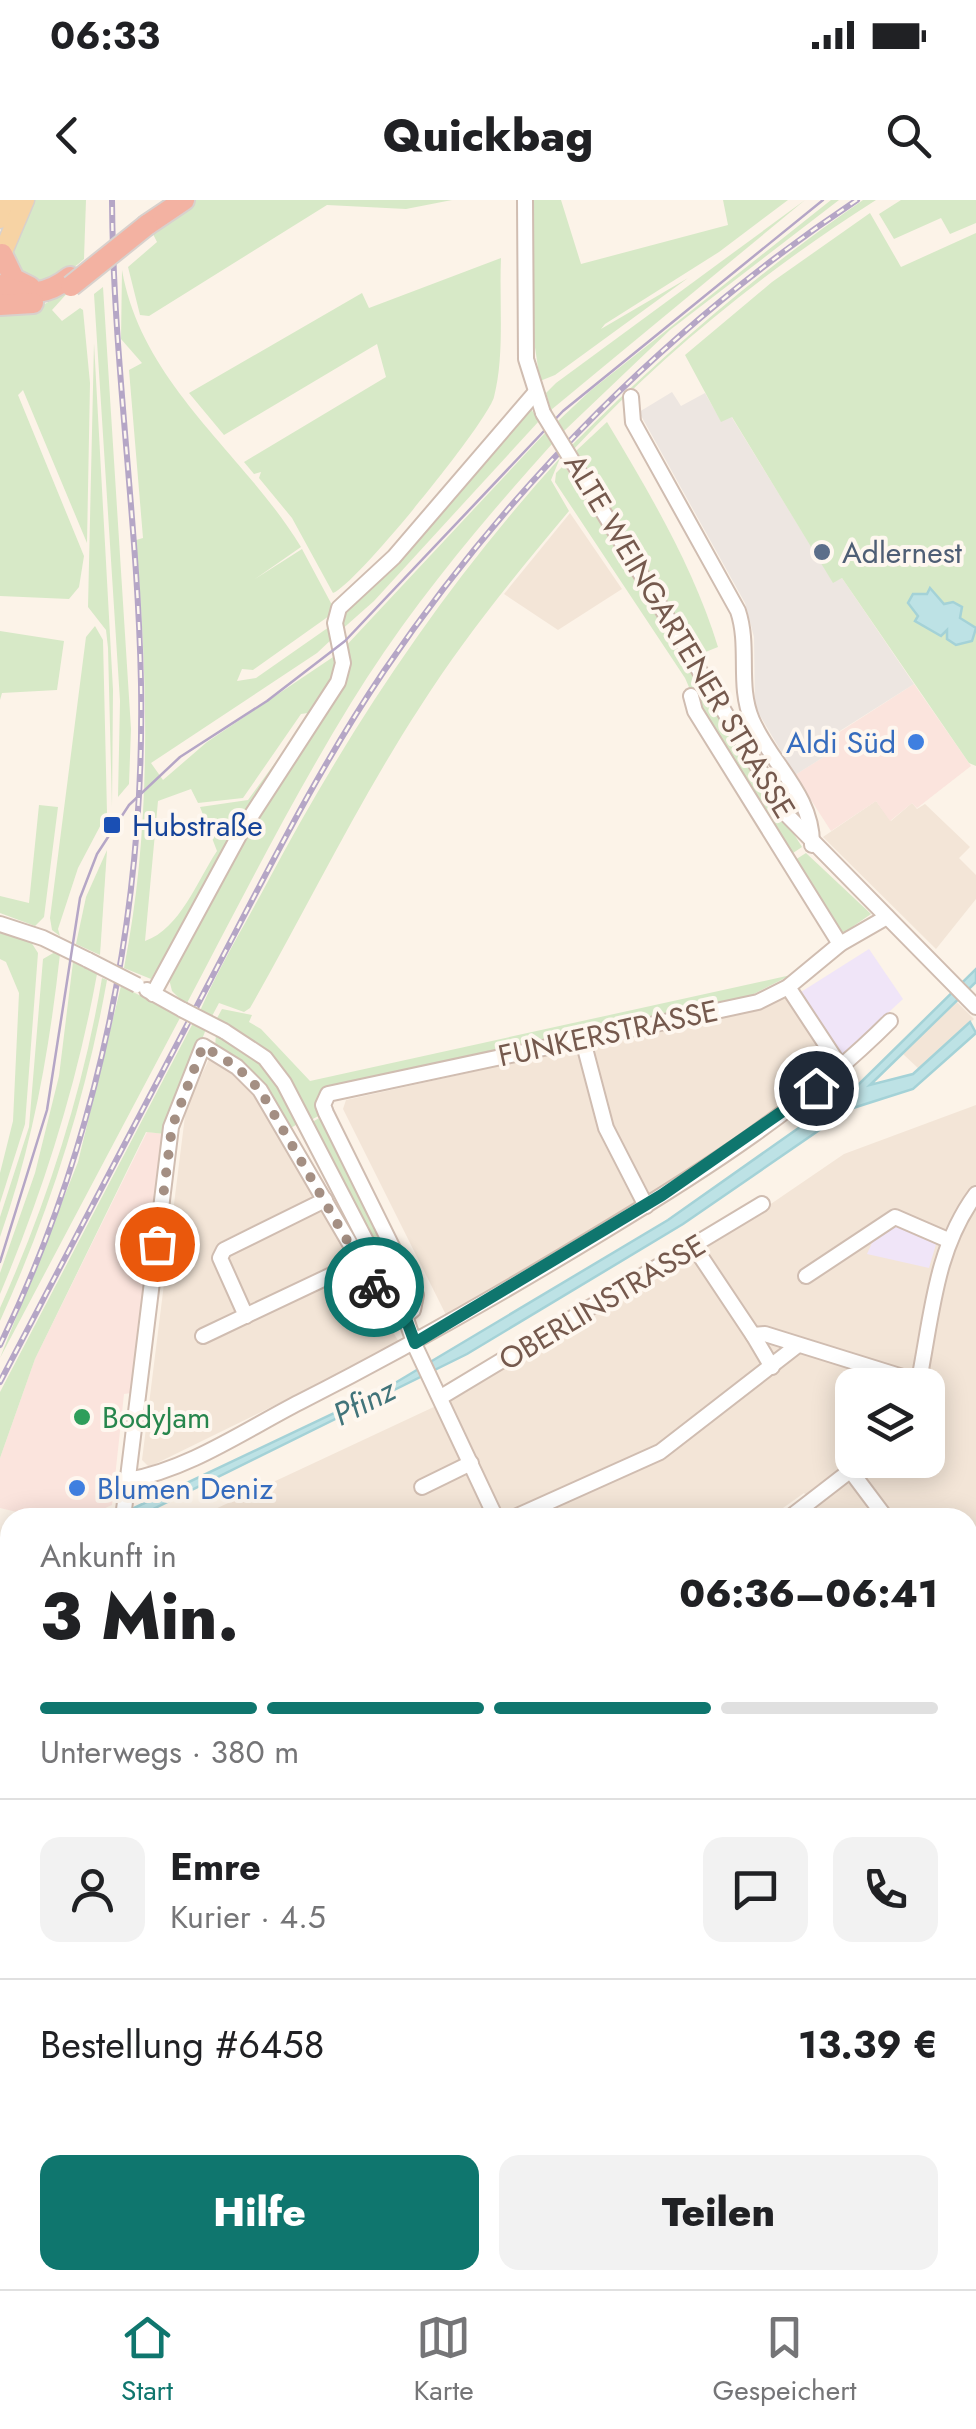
<!DOCTYPE html>
<html lang="de">
<head>
<meta charset="utf-8">
<style>
	:root { --surface:#fff; --page:#f2f2f2; --text:#202124; --muted:#757577; --line:#e0e0e0; --accent:#0f766e }
	body { margin:0; font-family:Jost,sans-serif; background:var(--page); color:var(--text); height:100vh; display:flex; flex-direction:column; font-size:38px; white-space:nowrap }
	* { box-sizing:border-box; margin:0 }
	p { font-size:32px; color:var(--muted) }
	.icon { flex:none; width:55px; height:55px; fill:none; stroke:currentColor; stroke-width:2; stroke-linecap:round; stroke-linejoin:round }
	.map { position:relative; flex:1; overflow:hidden }
	.drawer { position:absolute; left:0px; top:1308px; width:978px; height:782px; display:flex; flex-direction:column; background:var(--surface); border-radius:30px 30px 0 0; box-shadow:0 5px 25px #0003 }
	.drawer>* { flex:none }
	.controls { position:absolute; left:835px; top:1168px; display:grid; gap:20px }
	.controls a { display:grid; place-items:center; width:110px; height:110px; border-radius:20px; background:var(--surface); box-shadow:0 5px 25px #0003; font-size:50px }
	.pin { position:absolute; display:grid; place-items:center; width:85px; height:85px; color:#fff; margin:-42px; border:5px solid #fff; border-radius:50%; box-shadow:0 2px 10px #0007 }
	.courier { position:absolute; display:grid; place-items:center; width:100px; height:100px; margin:-50px; border:8px solid #0f766e; border-radius:50%; background:#fff; color:#222; box-shadow:0 2px 12px #0007 }
	.headline em { font-style:normal; font-weight:800 }
	.headline div { display:flex; flex-direction:column-reverse }
	.headline { display:flex; align-items:center; justify-content:space-between; height:170px; padding:0 40px }
	h1 { font-size:65px; font-weight:800; line-height:75px }
	.bar { display:grid; grid-template-columns:repeat(4,1fr); gap:15px 10px; align-content:center; height:120px; padding:0 40px }
	.bar i { height:12px; border-radius:8px; background:var(--line) }
	.bar .selected { background:var(--accent) }
	.bar p { grid-column:span 4 }
	.line { display:flex; align-items:center; gap:25px; padding:0 40px; border-top:2px solid var(--line) }
	.line div { flex:1 }
	.round { display:grid; place-items:center; flex:none; width:105px; height:105px; border-radius:20px; background:var(--page) }
	.button { display:flex; gap:20px; margin-top:auto; padding:20px 40px }
	.button a { flex:1; height:115px; border-radius:20px; background:var(--accent); color:#fff; font-size:40px; font-weight:800; line-height:115px; text-align:center }
	.button a+a { background:var(--page); color:var(--text) }
	.status { display:flex; justify-content:space-between; align-items:center; height:70px; padding:0 50px; background:var(--surface); direction:ltr }
	.status svg { height:28px; fill:currentColor }
	header { display:flex; justify-content:space-between; align-items:center; height:130px; padding:0 40px; background:var(--surface); font-size:45px; font-weight:800 }
	.menu { display:flex; justify-content:space-around; align-items:center; height:140px; border-top:2px solid var(--line); background:var(--surface); font-size:28px; color:var(--muted) }
	.menu a { display:grid; justify-items:center; gap:5px }
	.menu .selected { color:var(--accent) }
	.map>svg:first-child { display:block }
	.residential { fill:#f3e5d7; fill-rule:evenodd }
	.commercial { fill:#fbe4dd }
	.industrial { fill:#ede6e1 }
	.education { fill:#f0e5f8 }
	.green { fill:#d7e9c7 }
	.water { fill:#bde2e5; stroke:#a4d2d7; stroke-width:2.5 }
	.lines { fill:none; stroke-linecap:round; stroke-linejoin:round }
	.minor-casing { stroke:#d0bdb1; stroke-width:18 }
	.major-casing { stroke:#d8d1cd; stroke-width:21 }
	.highway-casing { stroke:#d8d1cd; stroke-width:24 }
	.minor { stroke:#fff; stroke-width:14 }
	.major { stroke:#f7d3a4; stroke-width:18 }
	.highway { stroke:#f3b2a2; stroke-width:20 }
	.tram { stroke:#b5a6c6; stroke-width:2.5 }
	.rail-casing { stroke:#b5a6c6; stroke-width:6 }
	.rail { stroke:#fef7ef; stroke-width:2.5; stroke-dasharray:8; stroke-linecap:butt }
	.minor-bridge-casing { stroke:#d0bdb1; stroke-width:18; stroke-linecap:butt }
	.highway-bridge-casing { stroke:#d8d1cd; stroke-width:24; stroke-linecap:butt }
	.minor-bridge { stroke:#fff; stroke-width:14 }
	.highway-bridge { stroke:#f3b2a2; stroke-width:20 }
	.done { stroke:#a48f83; stroke-width:10; stroke-dasharray:0 18 }
	.route { stroke:#0f766e; stroke-width:12 }
	.service-dot { fill:#5c6f8a; stroke:#fef7ef; stroke-width:4 }
	.shop-dot { fill:#3f7fe0; stroke:#fef7ef; stroke-width:4 }
	.transit-dot { fill:#1a4fb4; stroke:#fef7ef; stroke-width:4 }
	.leisure-dot { fill:#2e9e5b; stroke:#fef7ef; stroke-width:4 }
	.labels { text-anchor:middle; dominant-baseline:central; stroke-width:8; stroke-linejoin:round; paint-order:stroke }
	.service-label { font-size:30px; fill:#4e5e75; stroke:#fef7ef; text-anchor:start }
	.street-label { font-size:30px; fill:#75594d; stroke:#fef7ef }
	.shop-label { font-size:30px; fill:#366cbe; stroke:#fef7ef; text-anchor:end }
	.transit-label { font-size:30px; fill:#164399; stroke:#fef7ef; text-anchor:start }
	.leisure-label { font-size:30px; fill:#27864d; stroke:#fef7ef; text-anchor:start }
	.water-label { font-size:32px; font-style:italic; fill:#41747a; stroke:#fef7ef }
</style>
</head>
<body>
<div class="status"><b>06:33</b><svg viewBox="0 0 49 12"><path d="M0 12V9h3v3zM5 12V6h3v6zM10 12V3h3v9zM15 12V0h3v12zM26 1h20v11H26zM47 4h2v5h-2z"/></svg></div>
<header><svg class="icon" aria-label="back" viewBox="0 0 24 24"><path d="M15 5l-7 7 7 7"/></svg>Quickbag<svg class="icon" aria-label="search" viewBox="0 0 24 24"><circle cx="10" cy="10" r="6"/><path d="M15 15l6 6"/></svg></header>
<div class="map">
<svg width="976" height="2089" viewBox="0 0 976 2089">
	<rect width="100%" height="100%" fill="#fcf3e8"/>
	<g class="residential">
		<polygon points="570,313 622,389 558,430 504,394"/>
		<polygon points="876,601 891,621 912,603 917,609 925,604 970,647 959,658 976,675 976,699 936,749 823,637"/>
		<polygon points="787,796 833,868 649,996 447,1117 343,909 346,900 768,806"/>
		<polygon points="956,801 974,819 919,869 902,853"/>
		<polygon points="210,857 232,870 255,894 400,1144 149,1267 142,1260 186,908"/>
		<path d="M976,905V1422L968,1427V1318L823,1317L804,1293L769,1318H196L453,1198L693,1057L844,954ZM852,1185H928V1260H852Z"/>
		<polygon points="968,1453 976,1457 976,1640 968,1630"/>
		<polygon points="13,2080 402,2080 391,2089 13,2089"/>
		<polygon points="505,2080 823,2080 835,2089 495,2089"/>
	</g>
	<g class="commercial">
		<polygon points="914,484 971,566 917,608 912,603 890,621 876,601 831,631 795,575 830,553 824,542"/>
		<polygon points="147,932 165,934 131,1193 124,1194 112,1305 83,1318 38,1317 0,1308 0,1258 35,1159"/>
	</g>
	<g class="industrial">
		<polygon points="672,192 681,206 705,193 721,221 731,216 833,382 842,378 914,484 824,541 830,553 795,575 755,507 754,437 745,403 639,212"/>
		<polygon points="0,1375 10,1375 10,1651 3,1655 10,1669 10,1921 0,1962"/>
	</g>
	<g class="education">
		<polygon points="869,749 903,799 839,858 801,792"/>
		<polygon points="895,1023 937,1041 929,1068 867,1054 875,1036"/>
	</g>
	<g class="green">
		<path d="M30,0H86L84,59C54,85 30,95 10,55Z"/>
		<polygon points="190,0 452,0 406,9 327,5 149,116 140,115 128,67 157,42 150,28"/>
		<polygon points="532,0 561,0 581,64 728,25 723,0 788,0 719,52 605,124 601,129 688,78 555,175 540,181 533,134"/>
		<polygon points="805,0 551,210 546,193 556,183"/>
		<polygon points="831,0 839,0 670,130 564,231 558,221 590,191"/>
		<path d="M863,0H876C767,69 662,154 574,249L572,245C662,155 758,72 863,0Z"/>
		<polygon points="901,0 976,0 976,23 950,34 941,18 894,39 879,14"/>
		<polygon points="870,13 901,67 976,33 976,566 969,563 842,378 833,383 732,217 721,222 685,155 772,82"/>
		<path d="M501,58C499,102 505,154 494,197C487,223 356,385 333,393L292,318L259,278L261,272L254,274L244,262L386,177L377,144L224,235L189,193L362,93L369,108Z"/>
		<path d="M122,70C142,185 244,253 301,347L255,379L302,349L332,405L329,416L253,470L242,469L237,481L256,478L329,427L332,439L317,453L151,563L163,580L207,542L339,453L340,465L314,512L301,514L243,598L198,603L191,589L158,601L145,741C180,729 197,681 217,651L200,607L248,600L304,523L151,779L124,768C152,626 148,483 136,340L143,338L129,170L142,163L121,139Z"/>
		<polygon points="103,87 131,529 129,584 118,597 120,501 94,94"/>
		<polygon points="70,90 52,110 62,121 80,108 83,110 90,183 87,343 23,190 18,195 84,356 79,387 69,399 0,396 0,108 41,106"/>
		<polygon points="94,143 113,490 112,607 108,448 106,430 88,407"/>
		<polygon points="529,206 539,221 374,401 339,432 339,416"/>
		<path d="M607,222C650,294 693,366 718,447L698,455L576,251Z"/>
		<path d="M545,233L552,244C479,325 408,410 351,503C291,601 239,704 186,805L172,791L168,775L219,677L341,481L343,449Z"/>
		<path d="M560,258L551,280L569,311C516,374 464,438 420,507C357,604 307,708 250,808L244,812L219,803L211,818L200,811C219,767 244,726 267,683C349,529 442,388 560,258Z"/>
		<polygon points="564,265 802,647 793,653 699,510 685,478 555,282 556,273"/>
		<polygon points="95,426 103,440 107,613 78,668 58,729 60,736 52,730 50,718 86,437"/>
		<polygon points="0,431 64,441 57,490 2,493 0,500"/>
		<polygon points="39,605 58,607 44,717 35,726 0,713 0,696 29,703"/>
		<polygon points="107,650 100,755 76,744 86,697"/>
		<polygon points="806,653 871,714 842,734 795,660"/>
		<polygon points="0,733 31,742 38,753 25,924 0,1003 0,973 13,921 19,793 6,762 0,759"/>
		<path d="M55,752L60,754C49,852 33,944 0,1037V1017L29,927L43,759Z"/>
		<path d="M73,762L97,774C77,884 43,992 0,1094V1073L35,973L59,876Z"/>
		<polygon points="791,775 748,797 711,806 342,883 319,894 322,914 311,920 297,894 248,849 279,883 301,922 289,929 215,847 216,834 210,831 222,809 252,815 249,822 261,829 310,881"/>
		<path d="M102,778L107,780C86,898 49,1013 0,1121V1108C47,1003 83,891 102,778Z"/>
		<polygon points="121,786 181,816 0,1158 78,962"/>
		<polygon points="193,823 206,829 165,934 146,932 35,1159 0,1258 0,1192"/>
		<polygon points="323,916 411,1098 407,1105 312,922"/>
	</g>
	<g class="water">
		<polygon points="930,388 944,404 953,402 962,407 960,418 976,428 972,441 956,445 947,439 947,430 941,436 915,421 918,416 908,403 913,394 927,394"/>
		<polygon points="976,769 976,782 870,885 913,874 970,822 976,833 913,889 850,909 683,1024 467,1154 137,1317 113,1318 385,1189 668,1020 854,889"/>
	</g>
	<g class="lines">
		<defs>
			<g id="minor">
				<polyline points="525,0 526,159 543,213"/>
				<path d="M631,197L633,222L738,411C750,447 737,485 752,520C771,564 813,595 812,645"/>
				<polyline points="579,272 787,615 976,807"/>
				<polyline points="691,496 695,511 840,744"/>
				<polyline points="0,724 43,738 88,760"/>
				<polyline points="788,787 842,869"/>
				<polyline points="147,790 183,810"/>
				<polyline points="153,794 242,630 338,482 343,463 335,423 339,408 394,357 534,194"/>
				<polyline points="224,831 265,858 284,883 405,1116 416,1148 496,1318"/>
				<polyline points="582,837 606,928 646,1006"/>
				<polyline points="695,1048 753,1135 765,1134 919,1182"/>
				<polyline points="806,1076 895,1017 948,1040"/>
				<polyline points="246,1116 220,1058 224,1050 325,1000"/>
				<polyline points="405,1116 413,1110 416,1095 326,913 323,905 328,894 758,802 788,787 840,744 887,717"/>
				<polyline points="753,1135 772,1167"/>
				<polyline points="203,1136 359,1062"/>
				<path d="M918,1185C932,1118 934,1051 976,994"/>
				<polyline points="441,1197 762,1004"/>
				<polyline points="850,1270 886,1318"/>
				<path d="M128,1280C188,1270 247,1229 300,1202C404,1149 504,1092 604,1031C705,970 806,905 890,821"/>
				<polyline points="422,1287 471,1263"/>
				<polyline points="123,1318 171,927 203,846 237,867 260,890 391,1114 405,1116"/>
				<polyline points="513,1318 660,1252 798,1145"/>
				<polyline points="789,1318 864,1260"/>
				<polyline points="0,1468 10,1474"/>
				<polyline points="968,1606 976,1598"/>
				<polyline points="968,1635 976,1646"/>
				<polyline points="0,1665 10,1661"/>
				<polyline points="968,1888 976,1899"/>
				<polyline points="968,1952 976,1945"/>
				<polyline points="125,2080 125,2089"/>
				<polyline points="393,2080 398,2089"/>
				<polyline points="535,2080 543,2089"/>
				<polyline points="577,2080 578,2089"/>
				<polyline points="283,2089 284,2080"/>
				<polyline points="480,2089 490,2080"/>
				<polyline points="631,2089 655,2080"/>
			</g>
			<g id="major">
				<polyline points="0,19 8,0"/>
				<polyline points="0,59 25,0"/>
				<polyline points="968,1419 976,1414"/>
				<polyline points="0,1994 10,1960"/>
				<polyline points="0,2022 10,2009"/>
			</g>
			<g id="highway">
				<polyline points="147,25 184,0"/>
				<polyline points="2,54 14,79 30,87"/>
				<path d="M0,85C27,97 47,95 70,77"/>
				<polyline points="0,105 33,103"/>
			</g>
		</defs>
		<use href="#minor" class="minor-casing"/>
		<use href="#major" class="major-casing"/>
		<use href="#highway" class="highway-casing"/>
		<use href="#minor" class="minor"/>
		<use href="#major" class="major"/>
		<use href="#highway" class="highway"/>
		<g class="tram">
			<polyline points="0,1062 47,910 80,698 97,654 129,605 180,557 267,501 345,441 563,211 823,0"/>
			<polyline points="968,1603 976,1594"/>
			<polyline points="0,2013 10,2012"/>
			<polyline points="2,2089 3,2049 10,2029"/>
		</g>
		<defs>
			<g id="rail">
				<path d="M0,1145C99,940 145,711 141,484C138,322 113,162 112,0"/>
				<path d="M0,1182C70,1048 140,915 210,781C265,676 318,569 384,471C510,286 670,124 857,0"/>
			</g>
		</defs>
		<use href="#rail" class="rail-casing"/>
		<use href="#rail" class="rail"/>
		<defs>
			<g id="minor-bridge">
				<polyline points="543,213 579,272"/>
				<polyline points="88,760 137,785"/>
				<polyline points="183,810 224,831"/>
			</g>
			<polyline id="highway-bridge" points="71,86 147,25"/>
		</defs>
		<use href="#minor-bridge" class="minor-bridge-casing"/>
		<use href="#highway-bridge" class="highway-bridge-casing"/>
		<use href="#minor-bridge" class="minor-bridge"/>
		<use href="#highway-bridge" class="highway-bridge"/>
	</g>
	<g class="lines">
		<polyline class="done" points="157,1044 172,927 203,846 237,867 260,890 374,1087"/>
		<polyline class="route" points="374,1087 391,1114 405,1116 415,1143 662,995 816,888"/>
	</g>
	<circle class="service-dot" cx="822" cy="352" r="10"/>
	<g class="shop-dot">
		<circle cx="916" cy="542" r="10"/>
		<circle cx="77" cy="1288" r="10"/>
	</g>
	<rect class="transit-dot" x="102" y="615" width="20" height="20" rx="5"/>
	<circle class="leisure-dot" cx="82" cy="1217" r="10"/>
	<g class="labels">
		<g class="service-label">
			<text x="842" y="352">Adlernest</text>
		</g>
		<g class="street-label">
			<text transform="translate(680 436) rotate(59)">ALTE WEINGARTENER STRASSE</text>
			<text transform="translate(608 833) rotate(-12)">FUNKERSTRASSE</text>
			<text transform="translate(602 1102) rotate(-31)">OBERLINSTRASSE</text>
		</g>
		<g class="shop-label">
			<text x="896" y="542">Aldi Süd</text>
			<text x="97" y="1288" text-anchor="start">Blumen Deniz</text>
		</g>
		<g class="transit-label">
			<text x="132" y="625">Hubstraße</text>
		</g>
		<g class="leisure-label">
			<text x="102" y="1217">BodyJam</text>
		</g>
		<g class="water-label">
			<text transform="translate(364 1202) rotate(-27)">Pfinz</text>
		</g>
	</g>
</svg>
<div class="controls">
<a><svg class="icon" aria-label="layers" viewBox="0 0 24 24"><path d="M12 4l9 5-9 5-9-5zM3 14l9 5 9-5"/></svg></a>
</div>
<div class="pin" style="left:157px;top:1044px;background:#ea580c"><svg class="icon" aria-label="bag" viewBox="0 0 24 24"><path d="M5 8h14l-1 12H6zM9 8a3 3 0 0 1 6 0"/></svg></div>
<div class="pin" style="left:816px;top:888px;background:#1f2937"><svg class="icon" aria-label="home" viewBox="0 0 24 24"><path d="M3 11l9-7 9 7M6 9v11h12V9"/></svg></div>
<div class="courier" style="left:374px;top:1087px"><svg class="icon" aria-label="bike" viewBox="0 0 24 24"><circle cx="6" cy="16" r="4"/><circle cx="18" cy="16" r="4"/><path d="M6 16l4-8h5l3 8M10 8l3 8H6M13 5h3"/></svg></div>
<section class="drawer">
<div class="headline"><div><h1>3 Min.</h1><p>Ankunft in</p></div><em>06:36–06:41</em></div>
<div class="bar"><i class="selected"></i><i class="selected"></i><i class="selected"></i><i></i><p>Unterwegs · 380 m</p></div>
<div class="line" style="height:180px"><a class="round"><svg class="icon" aria-label="person" viewBox="0 0 24 24"><circle cx="12" cy="8" r="4"/><path d="M4 21q1-7 8-7t8 7"/></svg></a><div><b>Emre</b><p>Kurier · 4.5</p></div><a class="round"><svg class="icon" aria-label="chat" viewBox="0 0 24 24"><path d="M4 5h16v11H9l-5 4z"/></svg></a><a class="round"><svg class="icon" aria-label="phone" viewBox="0 0 24 24"><path d="M5 4h4l2 5-3 2q2 4 5 5l2-3 5 2v4C11 20 4 13 5 4z"/></svg></a></div>
<div class="line" style="height:130px"><div>Bestellung #6458</div><b>13.39 €</b></div>
<div class="button"><a>Hilfe</a><a>Teilen</a></div>
</section>
</div>
<nav class="menu">
<a class="selected"><svg class="icon" aria-label="home" viewBox="0 0 24 24"><path d="M3 11l9-7 9 7M6 9v11h12V9"/></svg>Start</a>
<a><svg class="icon" aria-label="map" viewBox="0 0 24 24"><path d="M3 6l6-2 6 2 6-2v14l-6 2-6-2-6 2zM9 4v14M15 6v14"/></svg>Karte</a>
<a><svg class="icon" aria-label="saved" viewBox="0 0 24 24"><path d="M7 4h10v16l-5-4-5 4z"/></svg>Gespeichert</a>
</nav>
</body>
</html>
